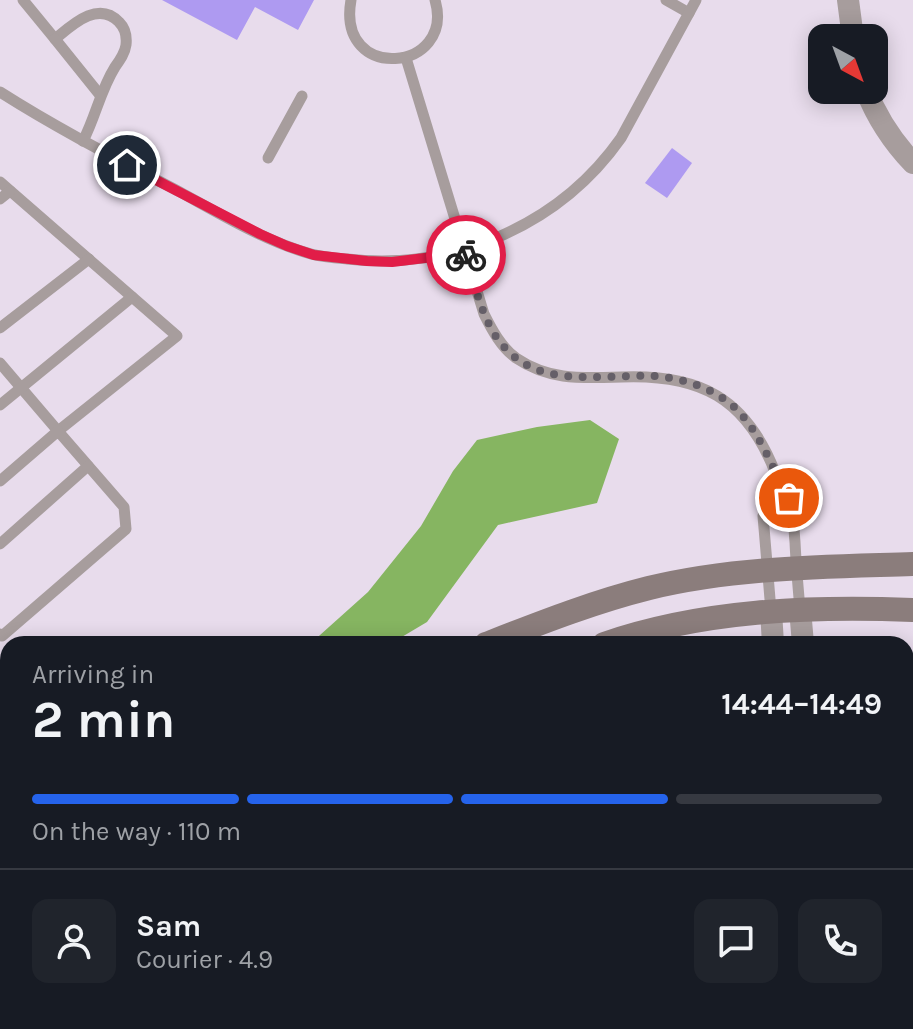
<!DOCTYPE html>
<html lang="en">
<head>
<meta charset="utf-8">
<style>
	:root { --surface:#171b24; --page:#20242c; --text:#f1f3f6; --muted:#9ea1a6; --line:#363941; --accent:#2563eb }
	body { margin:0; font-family:Karla,sans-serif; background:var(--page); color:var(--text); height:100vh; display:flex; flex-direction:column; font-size:30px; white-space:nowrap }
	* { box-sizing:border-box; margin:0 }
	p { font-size:26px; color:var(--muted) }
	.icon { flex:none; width:44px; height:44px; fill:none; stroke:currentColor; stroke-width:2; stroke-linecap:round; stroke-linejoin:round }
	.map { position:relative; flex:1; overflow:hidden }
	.side { position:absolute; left:0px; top:636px; width:914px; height:394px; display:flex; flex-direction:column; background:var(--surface); border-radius:24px 24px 0 0; box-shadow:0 4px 20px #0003 }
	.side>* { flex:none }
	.needle { width:52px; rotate:139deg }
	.buttons { position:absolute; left:808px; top:24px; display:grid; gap:16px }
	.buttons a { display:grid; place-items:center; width:80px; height:80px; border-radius:16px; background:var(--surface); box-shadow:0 4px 20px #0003; font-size:40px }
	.pin { position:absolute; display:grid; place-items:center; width:68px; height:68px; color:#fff; margin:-34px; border:4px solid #fff; border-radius:50%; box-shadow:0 2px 8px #0007 }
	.courier { position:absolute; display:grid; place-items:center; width:80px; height:80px; margin:-40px; border:6px solid #e11d48; border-radius:50%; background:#fff; color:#222; box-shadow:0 2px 10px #0007 }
	.overview em { font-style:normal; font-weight:700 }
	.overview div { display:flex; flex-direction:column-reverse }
	.overview { display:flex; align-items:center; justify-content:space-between; height:136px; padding:0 32px }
	h1 { font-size:52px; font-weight:700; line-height:60px }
	.bar { display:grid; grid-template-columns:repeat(4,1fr); gap:12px 8px; align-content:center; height:96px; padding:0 32px }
	.bar i { height:10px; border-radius:6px; background:var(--line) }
	.bar .selected { background:var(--accent) }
	.bar p { grid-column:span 4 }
	.line { display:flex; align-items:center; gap:20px; padding:0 32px; border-top:2px solid var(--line) }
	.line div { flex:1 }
	.round { display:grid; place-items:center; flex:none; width:84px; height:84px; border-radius:16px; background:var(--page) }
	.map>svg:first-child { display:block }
	.forest { fill:#86b561 }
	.building { fill:#ae9af1 }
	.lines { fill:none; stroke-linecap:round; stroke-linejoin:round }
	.lane { stroke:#a79d9d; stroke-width:11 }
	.street { stroke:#a79d9d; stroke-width:22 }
	.secondary { stroke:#8b7d7c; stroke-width:24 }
	.done { stroke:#655f68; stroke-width:8; stroke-dasharray:0 14.4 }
	.route { stroke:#e11d48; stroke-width:10 }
</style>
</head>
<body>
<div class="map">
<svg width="913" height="1029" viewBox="0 0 913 1029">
	<rect width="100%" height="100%" fill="#e8dcec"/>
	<g class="forest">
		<polygon points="590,420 619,439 597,503 498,525 427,622 390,644 310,644 368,592 421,526 453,471 477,440 537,427"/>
		<polygon points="8,882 8,967 0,975 0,889"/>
	</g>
	<g class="building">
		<polygon points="162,0 314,0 298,30 255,7 237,40"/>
		<polygon points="672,148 692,163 667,198 645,183"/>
	</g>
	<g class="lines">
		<g class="lane">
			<path d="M23,0L55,39C72,25 98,0 119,22C125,28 127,36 126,45C125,53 120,60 115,67C100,91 96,116 83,141"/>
			<path d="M351,0C336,84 456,72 435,0"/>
			<polyline points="666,0 689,13"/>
			<polyline points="55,39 100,95"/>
			<path d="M406,58L484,314C492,330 501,347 516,358C550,381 583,378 622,377C700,374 746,398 775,472C780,486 789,497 792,511C794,521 794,532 795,542C796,564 798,587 800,609"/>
			<path d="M0,92C58,129 119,160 180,192C222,215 265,241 311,254C322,257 335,258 347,259C453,271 559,226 621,138L696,0"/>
			<polyline points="268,158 302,96"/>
			<polyline points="0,182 177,336 58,431 0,363"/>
			<polyline points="0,199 10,191"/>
			<polyline points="0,328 89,259"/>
			<polyline points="0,405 132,297"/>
			<polyline points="0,481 58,431 124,507 126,529 2,636 0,634"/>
			<polyline points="0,544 88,466"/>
			<polyline points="771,611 763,516 768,498 777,478"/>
			<polyline points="0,746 8,755"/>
			<polyline points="626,1022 632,1029"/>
			<polyline points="372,1029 380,1022"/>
			<polyline points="535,1029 543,1022"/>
		</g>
		<g class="street">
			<polyline points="848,0 853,38"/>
			<path d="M866,90C877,118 892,141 913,163"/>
			<polyline points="800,609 803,644"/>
			<polyline points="771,611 773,644"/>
			<polyline points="451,1029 459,1022"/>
		</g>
		<g class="secondary">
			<path d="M486,644C540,623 593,602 649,588C736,567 825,567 913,564"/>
			<path d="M604,644C703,610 809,606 913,610"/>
			<polyline points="0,1025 8,1018"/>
			<polyline points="70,1029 78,1022"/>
		</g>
	</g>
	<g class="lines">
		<path class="done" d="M466,255C474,282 480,311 495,335C532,392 596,374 652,376C680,377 710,387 732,405C760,430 771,467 789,498"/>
		<polyline class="route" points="127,165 260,234 287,246 314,255 367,261 392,262 441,256 464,250 466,255"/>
	</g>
</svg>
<div class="buttons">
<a><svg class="needle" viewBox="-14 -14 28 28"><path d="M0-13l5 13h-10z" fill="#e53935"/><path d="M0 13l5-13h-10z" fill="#9ea1a6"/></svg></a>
</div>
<div class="pin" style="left:789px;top:498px;background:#ea580c"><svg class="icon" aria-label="bag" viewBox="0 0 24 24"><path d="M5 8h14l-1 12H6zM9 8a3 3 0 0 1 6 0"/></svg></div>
<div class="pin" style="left:127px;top:165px;background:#1f2937"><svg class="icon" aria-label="home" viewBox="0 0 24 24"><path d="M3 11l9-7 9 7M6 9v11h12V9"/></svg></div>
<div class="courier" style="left:466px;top:255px"><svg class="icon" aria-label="bike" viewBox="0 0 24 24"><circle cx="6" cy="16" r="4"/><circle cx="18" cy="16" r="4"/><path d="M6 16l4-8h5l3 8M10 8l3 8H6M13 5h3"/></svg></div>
<section class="side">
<div class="overview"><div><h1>2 min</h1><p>Arriving in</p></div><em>14:44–14:49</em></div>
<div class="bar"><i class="selected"></i><i class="selected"></i><i class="selected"></i><i></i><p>On the way · 110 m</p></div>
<div class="line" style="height:144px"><a class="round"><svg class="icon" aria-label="person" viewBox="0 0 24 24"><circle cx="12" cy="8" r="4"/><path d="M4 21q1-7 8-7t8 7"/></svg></a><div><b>Sam</b><p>Courier · 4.9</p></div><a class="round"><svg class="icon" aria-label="chat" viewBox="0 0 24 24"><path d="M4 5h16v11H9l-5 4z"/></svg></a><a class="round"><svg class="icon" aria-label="phone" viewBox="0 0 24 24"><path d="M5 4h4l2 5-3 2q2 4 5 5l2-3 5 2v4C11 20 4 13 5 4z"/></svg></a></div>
</section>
</div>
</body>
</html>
